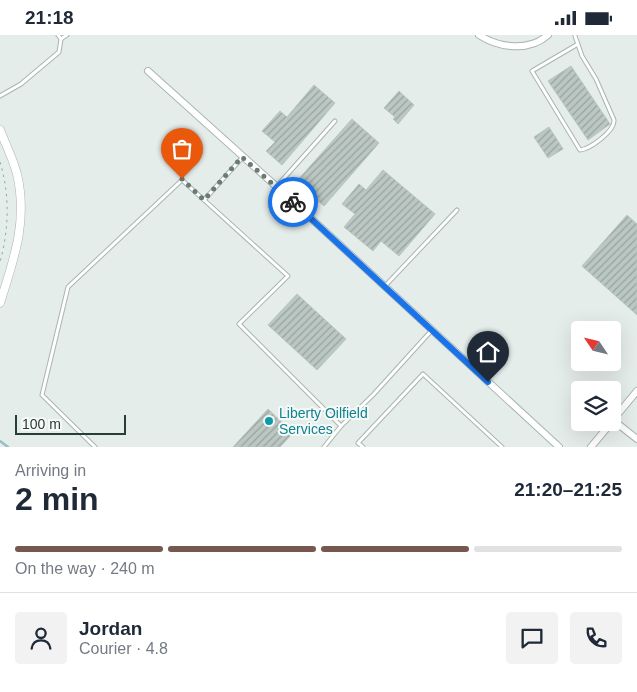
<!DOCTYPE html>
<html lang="en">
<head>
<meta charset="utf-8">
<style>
	:root { --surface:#fff; --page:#f2f2f3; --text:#1f2937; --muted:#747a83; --line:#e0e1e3; --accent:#775850 }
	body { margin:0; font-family:Arial,sans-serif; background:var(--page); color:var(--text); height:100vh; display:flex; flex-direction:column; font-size:19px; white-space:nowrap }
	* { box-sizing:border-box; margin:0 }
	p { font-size:16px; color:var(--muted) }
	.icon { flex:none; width:28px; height:28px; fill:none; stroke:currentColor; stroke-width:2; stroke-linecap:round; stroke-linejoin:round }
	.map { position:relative; height:412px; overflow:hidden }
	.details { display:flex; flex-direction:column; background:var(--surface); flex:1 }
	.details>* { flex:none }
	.needle { width:32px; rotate:305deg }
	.controls { position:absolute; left:571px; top:286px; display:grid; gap:10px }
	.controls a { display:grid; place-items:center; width:50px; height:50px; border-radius:5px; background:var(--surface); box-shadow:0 5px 20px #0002; font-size:25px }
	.scale { position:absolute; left:15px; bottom:12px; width:111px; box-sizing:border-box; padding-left:5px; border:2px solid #263d38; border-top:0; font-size:14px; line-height:18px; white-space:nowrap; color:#263d38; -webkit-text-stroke:4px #f6f9f8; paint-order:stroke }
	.pin { position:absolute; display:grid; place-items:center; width:42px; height:42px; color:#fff; margin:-51px -21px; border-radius:50% 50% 50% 0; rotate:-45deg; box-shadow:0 0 5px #0007 }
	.pin .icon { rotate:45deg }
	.courier { position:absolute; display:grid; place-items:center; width:50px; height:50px; margin:-25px; border:4px solid #1a73e8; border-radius:50%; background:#fff; color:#222; box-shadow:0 1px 6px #0007 }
	.head em { font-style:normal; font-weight:700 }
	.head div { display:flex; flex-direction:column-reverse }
	.head { display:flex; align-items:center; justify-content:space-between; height:85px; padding:0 15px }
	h1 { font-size:32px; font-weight:700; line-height:38px }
	.bar { display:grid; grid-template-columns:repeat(4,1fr); gap:8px 5px; align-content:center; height:60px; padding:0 15px }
	.bar i { height:6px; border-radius:4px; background:var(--line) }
	.bar .on { background:var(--accent) }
	.bar p { grid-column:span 4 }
	.line { display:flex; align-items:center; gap:12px; padding:0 15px; border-top:1px solid var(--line) }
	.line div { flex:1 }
	.round { display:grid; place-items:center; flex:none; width:52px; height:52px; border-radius:5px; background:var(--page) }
	.status { display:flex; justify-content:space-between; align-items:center; height:35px; padding:0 25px; background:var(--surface); direction:ltr }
	.status svg { height:14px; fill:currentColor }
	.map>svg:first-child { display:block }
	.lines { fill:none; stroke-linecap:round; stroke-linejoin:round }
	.stream { stroke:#94bfcb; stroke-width:2.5 }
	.building { fill:url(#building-hatch); stroke:#b8c6c1 }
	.service-casing { stroke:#a8b5b1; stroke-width:5 }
	.minor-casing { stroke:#a8b5b1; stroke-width:8 }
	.tertiary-casing { stroke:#a8b5b1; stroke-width:9 }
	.path { stroke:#89ada4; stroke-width:1; stroke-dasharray:2.5 4; stroke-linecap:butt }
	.service { stroke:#fff; stroke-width:3 }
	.minor { stroke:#fff; stroke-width:6 }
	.tertiary { stroke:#fff; stroke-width:8 }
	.done { stroke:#697b76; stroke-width:5; stroke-dasharray:0 9 }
	.route { stroke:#1a73e8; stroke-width:6 }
	.culture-dot { fill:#0f9aa8; stroke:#f6f9f8; stroke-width:2 }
	.labels { text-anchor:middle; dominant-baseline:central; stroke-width:4; stroke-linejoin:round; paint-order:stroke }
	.culture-label { font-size:14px; fill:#0d838f; stroke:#f6f9f8; text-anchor:start }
</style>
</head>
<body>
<div class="status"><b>21:18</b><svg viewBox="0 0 49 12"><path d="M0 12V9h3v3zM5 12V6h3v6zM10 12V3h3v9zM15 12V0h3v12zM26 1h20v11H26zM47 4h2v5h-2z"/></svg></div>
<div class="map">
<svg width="637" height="412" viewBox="0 0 637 412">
	<defs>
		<pattern id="building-hatch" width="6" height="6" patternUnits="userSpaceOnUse" patternTransform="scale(1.25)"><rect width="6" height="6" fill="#bbc7c3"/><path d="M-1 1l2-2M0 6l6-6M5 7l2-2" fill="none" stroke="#98a39f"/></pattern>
	</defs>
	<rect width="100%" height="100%" fill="#e5edea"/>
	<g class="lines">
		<polyline class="stream" points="0,406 8,412"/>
	</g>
	<g class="building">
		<polygon points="571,31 610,89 588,105 548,46"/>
		<polygon points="314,50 335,68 282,130 266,116 275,107 262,96 280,76 287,82"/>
		<polygon points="399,56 414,70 398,89 393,84 395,82 384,73"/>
		<polygon points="352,84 379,108 324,171 296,147"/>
		<polygon points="549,92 563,114 548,123 534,102"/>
		<polygon points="383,135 435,179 399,221 381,206 373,216 344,192 355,179 342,169 359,149 366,155"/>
		<polygon points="627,180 637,189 637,280 582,231"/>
		<polygon points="297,259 346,304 317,335 268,290"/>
		<polygon points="268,374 293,398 280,412 233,412"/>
	</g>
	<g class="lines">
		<defs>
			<g id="service">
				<polyline points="58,0 61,4"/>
				<path d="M575,0V1L582,21L596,44L614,85C615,96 590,114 580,115L532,36L578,9"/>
				<polyline points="0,61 21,49 59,17 61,4 67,0"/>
				<polyline points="277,151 335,86"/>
				<polyline points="204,165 242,123"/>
				<polyline points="385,251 457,175"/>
				<polyline points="95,412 42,360 68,252 182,145 288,241 239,289 341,391 373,360 432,295"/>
				<polyline points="324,412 341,391"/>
				<polyline points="363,412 358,408 423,339 502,412"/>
			</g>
			<g id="minor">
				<path d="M479,0C499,13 529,17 548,0"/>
				<polyline points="148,36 277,152 559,412"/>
				<polyline points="613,385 637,404"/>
				<polyline points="612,386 637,356"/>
				<polyline points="591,412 611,388"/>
			</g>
			<path id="tertiary" d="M0,95C6,110 13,124 17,139C28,186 14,224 0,268"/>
		</defs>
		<use href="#service" class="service-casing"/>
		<use href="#minor" class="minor-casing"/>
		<use href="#tertiary" class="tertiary-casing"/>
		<path class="path" d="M0,127C10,160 9,194 0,227"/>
		<use href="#service" class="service"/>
		<use href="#minor" class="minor"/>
		<use href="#tertiary" class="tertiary"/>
	</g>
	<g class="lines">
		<polyline class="done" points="182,144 204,165 242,122 293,167"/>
		<polyline class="route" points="293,167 488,347"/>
	</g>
	<circle class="culture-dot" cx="269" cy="386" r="5"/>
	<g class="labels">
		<g class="culture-label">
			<text x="279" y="378">Liberty Oilfield<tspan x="279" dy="16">Services</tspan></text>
		</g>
	</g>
</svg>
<div class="controls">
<a><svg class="needle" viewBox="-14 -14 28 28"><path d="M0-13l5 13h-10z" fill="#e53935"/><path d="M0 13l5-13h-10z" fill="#747a83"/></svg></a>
<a><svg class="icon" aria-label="layers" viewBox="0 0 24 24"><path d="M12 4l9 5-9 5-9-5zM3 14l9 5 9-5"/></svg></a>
</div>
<div class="scale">100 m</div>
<div class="pin" style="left:182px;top:144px;background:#ea580c"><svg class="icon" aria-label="bag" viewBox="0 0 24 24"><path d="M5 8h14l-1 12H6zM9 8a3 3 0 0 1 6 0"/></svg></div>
<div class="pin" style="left:488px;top:347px;background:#1f2937"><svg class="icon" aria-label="home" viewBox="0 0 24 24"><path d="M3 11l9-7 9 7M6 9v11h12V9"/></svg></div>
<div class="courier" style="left:293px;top:167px"><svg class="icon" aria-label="bike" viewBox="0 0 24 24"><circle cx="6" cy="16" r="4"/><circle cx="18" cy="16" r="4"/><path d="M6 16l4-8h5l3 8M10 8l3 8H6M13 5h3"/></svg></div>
</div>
<section class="details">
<div class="head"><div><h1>2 min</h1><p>Arriving in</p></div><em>21:20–21:25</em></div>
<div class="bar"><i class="on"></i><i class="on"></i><i class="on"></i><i></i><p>On the way · 240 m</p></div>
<div class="line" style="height:90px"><a class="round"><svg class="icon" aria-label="person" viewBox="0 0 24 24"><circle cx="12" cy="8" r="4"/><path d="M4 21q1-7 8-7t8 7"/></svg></a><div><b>Jordan</b><p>Courier · 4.8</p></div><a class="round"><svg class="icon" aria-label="chat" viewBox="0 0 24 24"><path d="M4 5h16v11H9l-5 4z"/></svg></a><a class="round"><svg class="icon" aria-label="phone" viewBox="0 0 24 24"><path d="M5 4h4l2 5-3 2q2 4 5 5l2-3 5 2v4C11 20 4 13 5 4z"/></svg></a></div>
</section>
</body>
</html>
